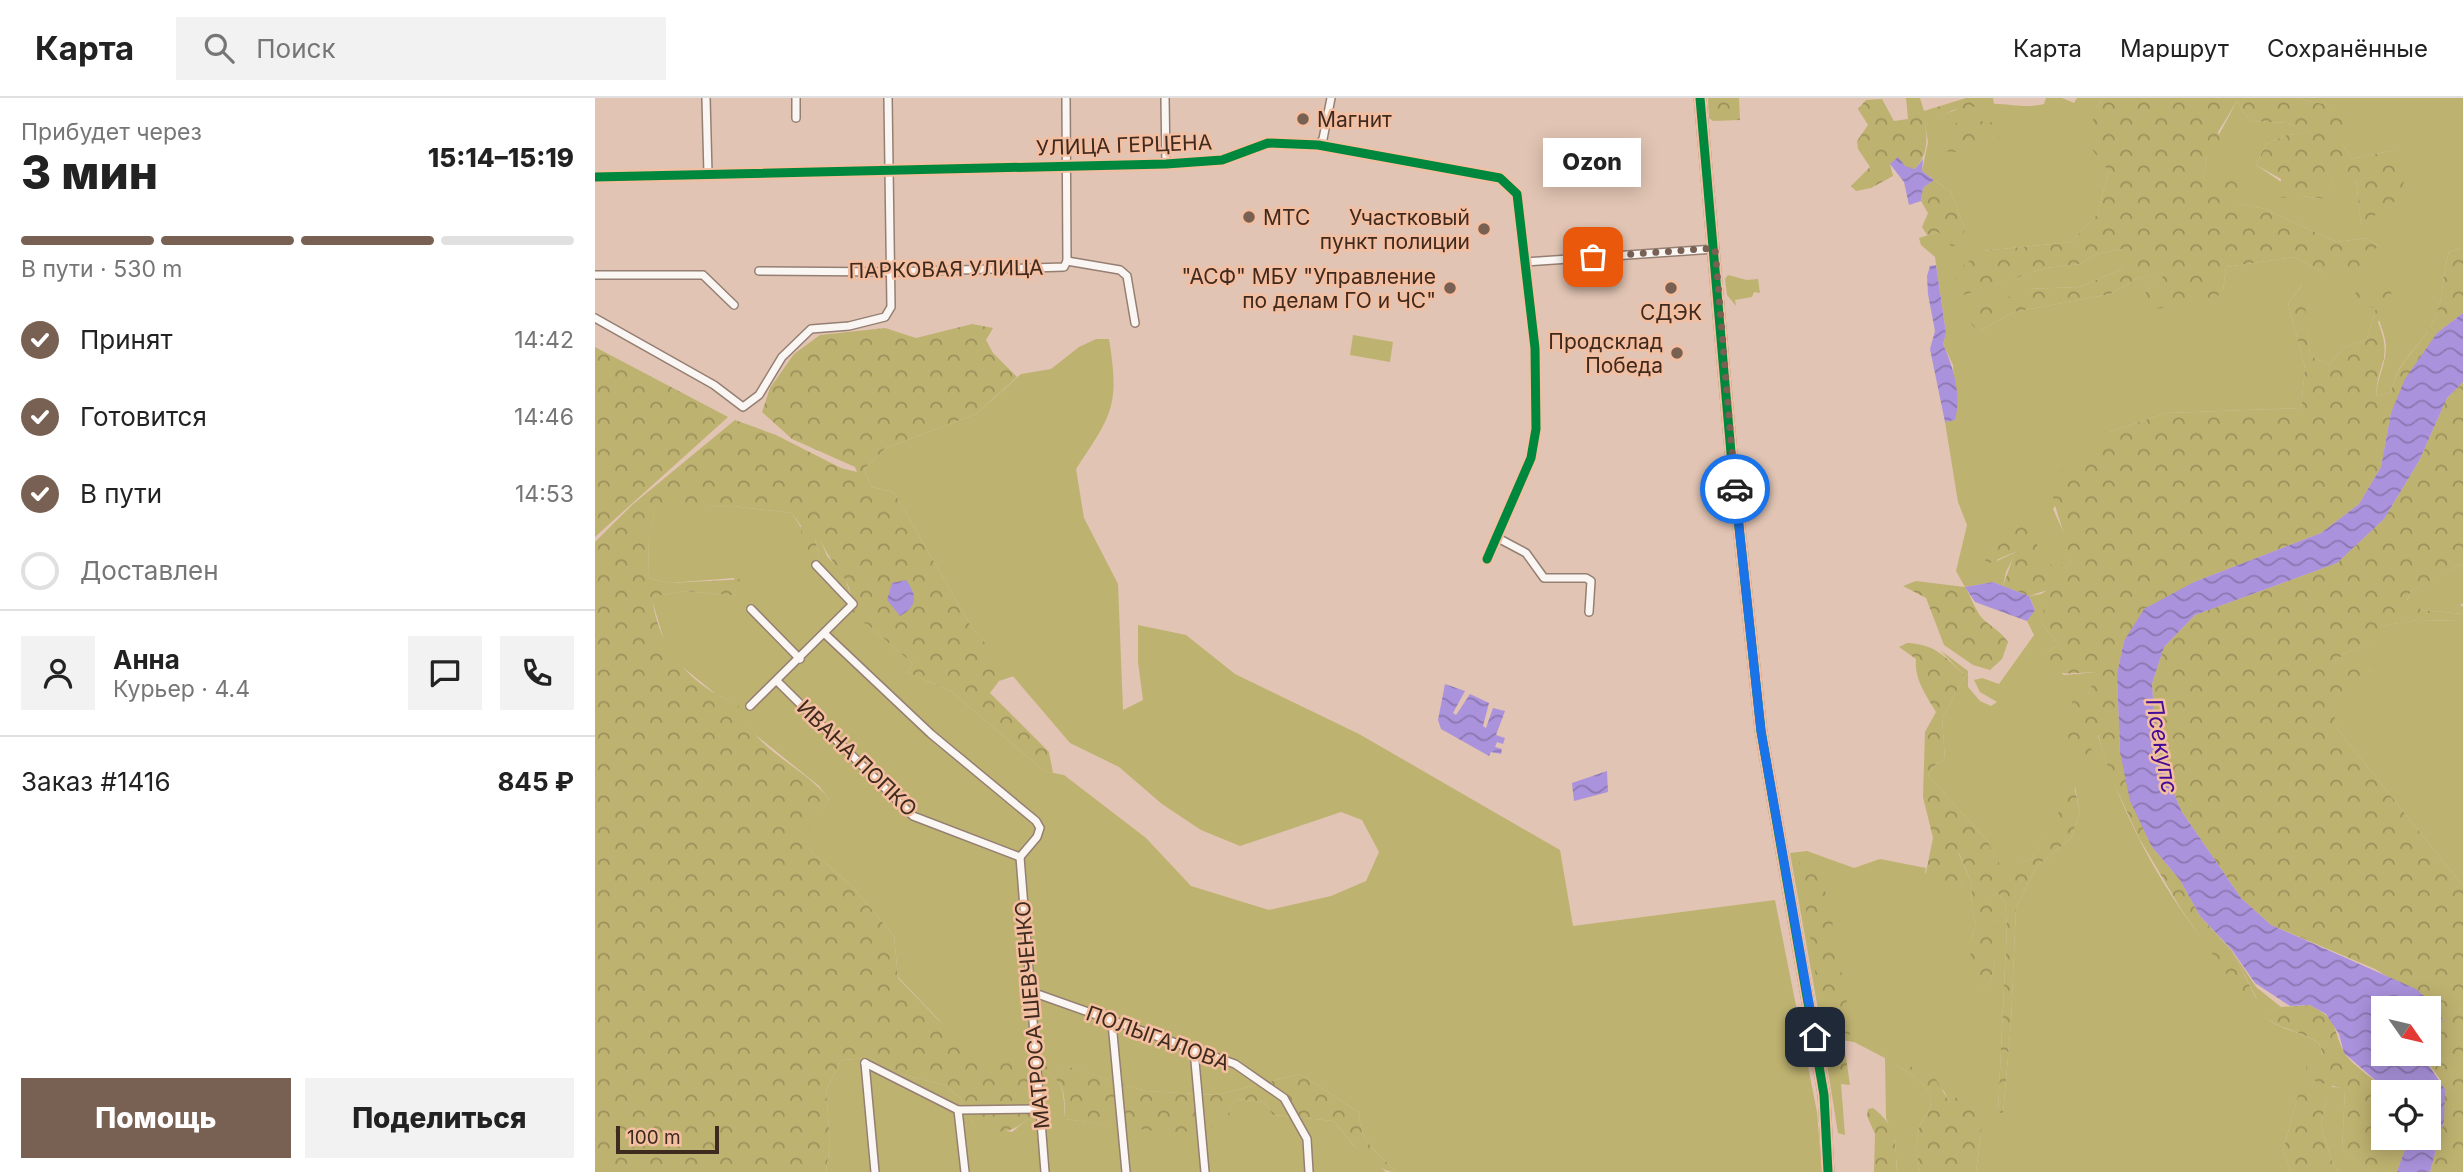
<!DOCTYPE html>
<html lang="ru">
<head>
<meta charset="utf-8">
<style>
	:root { --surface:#fff; --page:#f2f2f2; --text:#222; --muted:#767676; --line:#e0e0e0; --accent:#786053 }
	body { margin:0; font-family:Inter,sans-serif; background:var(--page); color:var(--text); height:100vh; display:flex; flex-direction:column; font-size:26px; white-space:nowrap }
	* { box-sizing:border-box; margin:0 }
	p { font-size:23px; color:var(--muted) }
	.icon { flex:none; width:38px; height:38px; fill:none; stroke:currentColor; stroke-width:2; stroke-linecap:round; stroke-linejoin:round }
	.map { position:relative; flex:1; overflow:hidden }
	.panel { display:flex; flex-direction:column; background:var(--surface); width:595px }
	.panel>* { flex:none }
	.needle { width:46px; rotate:124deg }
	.controls { position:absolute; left:1776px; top:898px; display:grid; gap:14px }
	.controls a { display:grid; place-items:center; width:70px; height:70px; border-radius:0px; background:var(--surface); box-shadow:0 4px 18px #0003; font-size:35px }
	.scale { position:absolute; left:21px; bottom:18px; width:103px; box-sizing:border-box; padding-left:7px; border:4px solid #3f2a1f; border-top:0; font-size:19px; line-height:24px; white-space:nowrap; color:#3f2a1f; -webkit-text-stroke:5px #f4bea0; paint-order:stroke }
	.pin { position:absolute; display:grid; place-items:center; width:60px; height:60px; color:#fff; margin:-30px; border-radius:14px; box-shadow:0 4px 10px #0006 }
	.courier { position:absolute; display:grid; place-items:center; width:70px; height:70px; margin:-35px; border:5px solid #1a73e8; border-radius:50%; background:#fff; color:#222; box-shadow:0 2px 9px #0007 }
	.bubble { position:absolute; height:49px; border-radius:0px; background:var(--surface); box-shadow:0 4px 18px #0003; font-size:23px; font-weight:800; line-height:49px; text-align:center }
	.head em { font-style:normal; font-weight:800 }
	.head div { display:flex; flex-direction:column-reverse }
	.head { display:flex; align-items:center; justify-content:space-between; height:119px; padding:0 21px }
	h1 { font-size:46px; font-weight:800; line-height:52px }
	.bar { display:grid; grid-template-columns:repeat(4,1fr); gap:10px 7px; align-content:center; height:84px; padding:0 21px }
	.bar i { height:9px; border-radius:5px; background:var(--line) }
	.bar .active { background:var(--accent) }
	.bar p { grid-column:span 4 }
	.line { display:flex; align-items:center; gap:18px; padding:0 21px; border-top:2px solid var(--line) }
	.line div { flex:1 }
	.round { display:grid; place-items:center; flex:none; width:74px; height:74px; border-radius:0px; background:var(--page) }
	ol { padding:0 21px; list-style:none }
	li { display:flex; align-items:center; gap:21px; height:77px }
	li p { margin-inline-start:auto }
	li .icon { padding:7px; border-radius:50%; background:var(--accent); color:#fff; stroke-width:4 }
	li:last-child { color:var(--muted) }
	li i { width:38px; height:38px; border:4px solid var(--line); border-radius:50% }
	.action { display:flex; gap:14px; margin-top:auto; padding:14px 21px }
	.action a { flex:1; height:80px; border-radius:0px; background:var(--accent); color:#fff; font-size:28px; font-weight:800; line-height:80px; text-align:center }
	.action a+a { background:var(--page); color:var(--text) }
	header { display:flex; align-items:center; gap:42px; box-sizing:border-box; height:98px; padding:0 35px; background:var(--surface); border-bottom:2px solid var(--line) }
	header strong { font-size:33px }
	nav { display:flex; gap:38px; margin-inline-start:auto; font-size:24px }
	.search { width:490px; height:63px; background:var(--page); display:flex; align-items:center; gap:18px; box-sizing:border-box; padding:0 24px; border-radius:0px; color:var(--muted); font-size:26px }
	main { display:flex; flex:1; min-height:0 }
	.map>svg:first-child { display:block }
	.green { fill:#beb270 }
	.forest { fill:url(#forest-crowns) }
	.water { fill:url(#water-waves) }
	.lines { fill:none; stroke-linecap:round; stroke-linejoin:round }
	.street-casing { stroke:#957f72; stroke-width:10 }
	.secondary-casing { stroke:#957f72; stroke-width:13 }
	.street { stroke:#faf6f4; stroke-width:7 }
	.secondary { stroke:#faf6f4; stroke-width:10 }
	.cycleway-casing { stroke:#f4bea0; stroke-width:13 }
	.cycleway { stroke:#00873e; stroke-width:9 }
	.done { stroke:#786053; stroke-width:7; stroke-dasharray:0 12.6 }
	.route { stroke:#1a73e8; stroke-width:9 }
	.poi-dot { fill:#786053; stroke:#f4bea0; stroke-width:2.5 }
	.labels { text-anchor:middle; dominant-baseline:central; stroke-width:5; stroke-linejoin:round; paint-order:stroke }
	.poi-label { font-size:21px; fill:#3f2a1f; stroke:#f4bea0; text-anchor:end }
	.street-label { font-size:21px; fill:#3f2a1f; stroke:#f4bea0 }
	.water-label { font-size:23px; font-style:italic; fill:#430d97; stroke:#f4bea0 }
</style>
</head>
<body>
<header>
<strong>Карта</strong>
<div class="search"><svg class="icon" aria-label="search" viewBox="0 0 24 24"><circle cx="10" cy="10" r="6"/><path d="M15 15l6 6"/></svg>Поиск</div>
<nav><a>Карта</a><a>Маршрут</a><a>Сохранённые</a></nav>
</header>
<main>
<section class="panel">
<div class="head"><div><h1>3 мин</h1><p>Прибудет через</p></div><em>15:14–15:19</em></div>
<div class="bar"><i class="active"></i><i class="active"></i><i class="active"></i><i></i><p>В пути · 530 m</p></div>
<ol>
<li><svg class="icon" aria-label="check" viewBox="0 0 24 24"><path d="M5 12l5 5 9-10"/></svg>Принят<p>14:42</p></li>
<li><svg class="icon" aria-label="check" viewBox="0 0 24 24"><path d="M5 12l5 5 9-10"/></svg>Готовится<p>14:46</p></li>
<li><svg class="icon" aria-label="check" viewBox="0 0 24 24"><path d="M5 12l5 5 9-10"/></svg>В пути<p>14:53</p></li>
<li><i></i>Доставлен</li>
</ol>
<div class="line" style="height:126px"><a class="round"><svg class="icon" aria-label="person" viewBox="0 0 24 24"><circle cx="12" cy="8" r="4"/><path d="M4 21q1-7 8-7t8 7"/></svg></a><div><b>Анна</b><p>Курьер · 4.4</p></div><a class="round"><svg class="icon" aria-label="chat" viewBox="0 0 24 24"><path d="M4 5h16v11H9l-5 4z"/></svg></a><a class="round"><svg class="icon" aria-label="phone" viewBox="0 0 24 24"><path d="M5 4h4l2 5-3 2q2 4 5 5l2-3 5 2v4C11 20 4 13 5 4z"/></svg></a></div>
<div class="line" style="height:91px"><div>Заказ #1416</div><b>845 ₽</b></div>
<div class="action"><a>Помощь</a><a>Поделиться</a></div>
</section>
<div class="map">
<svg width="1868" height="1074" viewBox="0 0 1868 1074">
	<defs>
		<pattern id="forest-crowns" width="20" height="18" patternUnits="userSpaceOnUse" patternTransform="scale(1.75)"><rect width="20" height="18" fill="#beb270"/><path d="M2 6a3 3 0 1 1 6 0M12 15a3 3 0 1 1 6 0" fill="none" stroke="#9c915b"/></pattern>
		<pattern id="water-waves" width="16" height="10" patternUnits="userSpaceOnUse" patternTransform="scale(1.75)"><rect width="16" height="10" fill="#aa92dc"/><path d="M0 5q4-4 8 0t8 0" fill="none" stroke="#8c77b2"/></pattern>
	</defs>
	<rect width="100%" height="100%" fill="#e1c4b3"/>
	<g class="green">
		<path d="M1451,0H1467L1479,5L1482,0H1508L1501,10L1514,73L1502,117L1476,144L1387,153L1398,187L1451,170L1485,166L1501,156L1528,151V171L1484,189L1433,191L1383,234L1419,214L1515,196L1543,180L1576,172L1550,194L1628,193L1631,169L1700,159L1730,175L1783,148L1771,140L1742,144L1670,111L1640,105L1608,82L1612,59L1642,3L1655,23L1693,25L1717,34L1692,37L1671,46L1661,67L1707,98L1728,101L1737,81H1761L1766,126L1799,52L1757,61L1748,47L1737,8L1699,0H1868V149L1854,154C1847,177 1849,203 1838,224C1824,252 1803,260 1796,294L1781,298C1782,280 1791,266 1791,249C1791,237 1783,223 1781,210L1772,241L1748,250L1734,267L1715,258L1707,187L1693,205L1710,270L1706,310L1571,315L1514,334L1458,411L1473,444L1476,467H1456L1407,446L1402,463L1421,454L1411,474L1408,488L1398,484L1370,489L1361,473L1372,427L1363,404L1350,324L1360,322L1358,267L1348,246L1351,235L1340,159L1326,147L1324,140L1343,134L1370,132L1356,94L1327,73L1333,44L1330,27C1352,13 1378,3 1404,6C1422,7 1431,10 1449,6Z"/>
		<polygon points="1133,177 1152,182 1163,181 1165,195 1159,194 1157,199 1140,202 1141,208 1132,197 1130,181"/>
		<polygon points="758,237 798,244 795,264 755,257"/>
		<path d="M501,241H514C525,308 517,317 481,371L489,420L523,486L528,612L548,602L543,564V527L591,537L640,576L764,636L965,752L978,828L1180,802L1222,1014L1227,1074H801C784,1055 762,1043 765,1015L705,976L622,997L550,993L457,964L387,982L344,922L303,879L299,838L257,788L217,754L209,737L234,701L224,688L157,634L141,605L122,597L80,563L70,545L56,499L90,493L143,498L139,480L75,485L53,480L54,442L60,410L138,408L197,415L224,459L220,440L226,443L232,458L249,476L258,506L272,526L318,566L312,574L357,594L449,673L469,677L551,740L596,788L674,812L736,798L771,783L784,754L767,722L746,714L645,748L606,732L567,706L524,669L475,645L377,530L299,394L277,389L269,371L291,350L381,316L426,276L456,271L484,249Z"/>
		<path d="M1868,466V505L1865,508H1868V516L1827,512L1812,503L1816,493C1834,486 1849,472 1868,466Z"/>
		<path d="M1454,491L1446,525L1464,547L1445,557L1469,577L1503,574L1493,596V645L1502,636C1508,651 1512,667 1518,682C1550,765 1598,840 1662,901L1637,853L1661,889L1686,909L1668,917C1683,932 1706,933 1724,945L1737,989L1750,990L1747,1051L1772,1071L1770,1074H1744L1738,1067L1726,1027L1732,999L1703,997L1688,1053L1696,1074H1381L1387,1028L1355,1006L1349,993L1300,966C1312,974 1339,988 1336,1005C1335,1014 1327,1021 1324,1030C1320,1046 1322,1058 1325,1074H1302L1300,1043L1291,1020L1290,960L1259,944L1228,939L1195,755L1212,753L1259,770L1285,761L1331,770L1330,775L1369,788L1354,765L1363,754L1377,786L1376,807L1381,825L1376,841L1381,891L1394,889L1400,864L1391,801L1403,795L1410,804L1412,828L1403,1014L1408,1016L1416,924L1421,809L1442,768L1476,740L1485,714L1480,689L1436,761L1406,770L1393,744L1333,677L1341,666L1350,662L1347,620L1370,578L1345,552L1373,573V589L1385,603L1396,608L1402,604L1385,594L1379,582L1387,580L1404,586L1439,537L1432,523L1440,511L1434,498L1446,496Z"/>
		<polygon points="1822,522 1868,523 1868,788 1743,632 1737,616 1740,602 1748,590 1777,573 1735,565 1753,554 1786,541 1786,528"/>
		<polygon points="1229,948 1242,948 1238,956 1246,986 1250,1037 1243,1035"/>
		<path d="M275,960L296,974L350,987L365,1000L379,1027L417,1034L433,1021L451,1032L450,1022L437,1000L432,974L443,969C471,983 468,993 470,1021L517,1027L633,1011L642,1001L669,1004L678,1017L739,1023L759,1048L791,1074H231L235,1046L231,992L246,962Z"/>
	</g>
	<g class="forest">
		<polygon points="1113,0 1144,0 1145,22 1118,23 1114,20"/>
		<path d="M1311,0H1325L1329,13L1371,0H1398L1399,6L1358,12L1330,27C1333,45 1332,57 1320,71L1295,66L1298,78L1276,90L1261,93L1256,88L1275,69L1263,51L1262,43L1273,27L1263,11L1271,2L1287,1L1299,23L1313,21Z"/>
		<polygon points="1508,0 1699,0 1738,8 1751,19 1748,47 1757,61 1799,52 1813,70 1804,100 1766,127 1761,81 1737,81 1729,101 1707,98 1686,100 1686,81 1661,67 1671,46 1692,37 1715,34 1693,25 1655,23 1642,3 1623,34 1627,52 1612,59 1608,82 1653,78 1659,89 1641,105 1670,111 1742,144 1771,140 1783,148 1764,168 1730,175 1700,159 1631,169 1628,193 1616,204 1560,211 1550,194 1574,173 1543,180 1515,196 1419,214 1383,234 1369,217 1433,191 1484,189 1528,171 1528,151 1501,156 1485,166 1451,170 1368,197 1359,175 1387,153 1476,144 1502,117 1514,73 1492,45 1501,10"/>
		<polygon points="1376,22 1400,25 1404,39 1380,55 1345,53 1345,34 1356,26"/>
		<polygon points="1339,82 1356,94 1370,132 1363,145 1357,149 1343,134 1332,137 1327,129 1333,115 1326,103 1328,90"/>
		<path d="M1868,149V215L1842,235L1796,315L1786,369L1764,406L1726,435L1599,484L1529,543L1522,576L1525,654L1557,749L1585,782L1605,818L1637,853L1662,902L1646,897L1586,811L1544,740L1516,679L1503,637L1493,646L1500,657L1498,674C1471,648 1467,637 1478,601L1493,596L1502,575C1473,572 1465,585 1444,557L1464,547L1446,525L1453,492L1434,498L1408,488L1420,454L1390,467L1391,452L1407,446L1409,436L1428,426L1456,467H1476C1472,435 1459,415 1455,382L1514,334L1571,315L1706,310L1710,270L1693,205L1708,186L1715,258L1734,267L1748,250L1772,241L1781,210L1766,208L1760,195L1779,184H1793L1798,201L1783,224C1798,262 1783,262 1781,298L1796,294C1803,261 1824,252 1838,224C1849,203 1847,177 1854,154Z"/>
		<path d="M377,226L398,230L391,242L398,255L422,279L381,316L291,350L269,371L277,389L299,394L377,530L419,578L404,583L395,595L454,654L458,675L449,673L357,594L312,574L318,566L272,526L255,521C262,478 240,476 226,443L220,441L224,459L222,466L208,454L206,428L197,415L138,408L60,411L54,442L53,480L75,485L152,481L143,498L90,493L57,499C62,541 85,576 123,597C128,601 137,601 142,606C149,613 151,626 158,634C179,660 213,674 234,701L210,737L217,754L257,788L299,838L303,880L384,964H458L550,993L622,997L705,976L765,1015C762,1043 784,1055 801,1074C776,1074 754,1041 739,1023L678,1017L669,1004L642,1001L633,1011L635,1016L613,1033L567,1034L470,1021C470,993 470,983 443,969L433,974L446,985L437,1000L450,1022L451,1033L433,1021C414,1037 402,1036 379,1027L365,1000L350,987L296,974L275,960L246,962L231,992L235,1046L231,1074H0V444L37,407L140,322L181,337L246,370L262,374L260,369L197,341L167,314L175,290L199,256L225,237L290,230L321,240Z"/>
		<polygon points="0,249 133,319 0,439"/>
		<path d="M1868,284V466C1849,472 1835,486 1816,493L1812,502L1827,512L1868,516V523L1822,522L1787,528V541L1753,554L1737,564L1758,565L1778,574C1750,589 1730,596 1743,632L1868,788V1074H1835L1849,1023L1845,981L1826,956H1834V921L1848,923L1843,910L1780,871L1676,827L1646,800L1587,714L1562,657L1557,586L1569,549L1600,517L1742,465L1789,421L1824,363L1852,300Z"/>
		<path d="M1321,483L1370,489C1376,498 1380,512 1387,520C1396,529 1406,533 1413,544L1407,561L1395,572L1378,567L1349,547L1331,500L1308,488Z"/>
		<path d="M1312,545C1340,546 1351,559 1370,578L1347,620L1350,662L1341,666L1333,677L1393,744L1406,769L1436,761L1479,688L1485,714L1476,740L1442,768L1421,809L1416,924L1408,1016L1403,1014L1412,828L1410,804L1403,795L1392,801C1413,826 1400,861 1394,890L1381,891L1375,871L1376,841L1381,825L1376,807L1377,786L1364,755L1355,765L1369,788L1366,801L1330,779L1338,740L1328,699L1330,634L1341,614C1331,597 1319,581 1321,561L1304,549Z"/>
		<polygon points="1204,763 1223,767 1234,807 1254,915 1255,941 1235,938 1223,894"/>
		<path d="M1715,907C1745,923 1736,928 1749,954C1754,965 1783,984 1794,994H1788V1040H1814L1802,1074H1770L1771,1071L1747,1051L1750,991L1722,984L1711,976L1712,957H1728L1724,945C1706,933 1683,931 1667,917L1686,909Z"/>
		<path d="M1242,948L1250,952L1255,987L1246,986C1242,973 1236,961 1242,948Z"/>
		<path d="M1300,961L1340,980L1355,1005L1363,998L1395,1015L1387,1028L1381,1074H1325C1322,1058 1320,1046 1324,1030C1327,1021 1335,1014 1336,1005C1339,988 1312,974 1300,966Z"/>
		<polygon points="1718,990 1732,999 1726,1027 1738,1067 1744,1074 1696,1074 1688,1053 1703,997"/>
		<path d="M1278,1010C1303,1029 1300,1044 1302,1074H1279L1280,1036L1272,1018L1273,1011Z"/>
	</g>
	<g class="water">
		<polygon points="1303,59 1310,68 1320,71 1328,61 1327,73 1339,82 1328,90 1326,103 1314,107 1309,84 1295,66"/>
		<path d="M1341,167L1351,235L1348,246C1358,268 1367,298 1360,322L1350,324L1335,251L1340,233L1333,196L1332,178L1335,168Z"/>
		<polygon points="1868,215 1868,284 1852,300 1824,363 1789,421 1742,465 1600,517 1569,549 1557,586 1562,657 1587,714 1646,800 1676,827 1821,891 1843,910 1848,923 1834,921 1834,910 1788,910 1788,956 1826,956 1850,991 1849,1023 1835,1074 1802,1074 1814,1040 1834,1040 1834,994 1794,994 1749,955 1744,936 1731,916 1715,907 1695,908 1660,885 1637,852 1605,818 1585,782 1557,749 1535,703 1525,654 1522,576 1529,543 1549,511 1599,484 1726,435 1764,406 1786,369 1796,315 1810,281 1842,235"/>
		<path d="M311,482C322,497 323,508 305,518L292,502L297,485Z"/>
		<polygon points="1398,484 1434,498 1440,512 1432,523 1380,504 1370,489"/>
		<polygon points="850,586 870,593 858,615 861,617 875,596 894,605 888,628 891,630 898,610 910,613 901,637 910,640 908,646 902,644 900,649 907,651 906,656 896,654 894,658 846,631 843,622"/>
		<polygon points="1012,673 1013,694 979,703 977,685"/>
	</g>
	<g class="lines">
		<defs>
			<g id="street">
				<polyline points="111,0 113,76"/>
				<polyline points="201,0 201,20"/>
				<polyline points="471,0 472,163"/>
				<polyline points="570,0 571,66"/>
				<polyline points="723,47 728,41 736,0"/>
				<polyline points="0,79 571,66 627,62 673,45 723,47 905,80 922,96 940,250 941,331 936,360 892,461"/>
				<polyline points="930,164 1120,151"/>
				<polyline points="164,173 295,174 469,169 472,163 525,172 532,178 540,225"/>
				<polyline points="0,177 108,177 139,207"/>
				<polyline points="0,220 119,287 148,309 164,297 187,259 216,231 254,228 290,219 296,209 293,0"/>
				<polyline points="901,439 931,455 949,480 991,480 996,483 994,514"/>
				<polyline points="156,511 205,561"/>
				<polyline points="230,536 336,636 441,723 445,730 442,739 425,759"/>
				<polyline points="182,583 318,718 425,759"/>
				<polyline points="155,608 258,506 221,467"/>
				<polyline points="425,759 450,1074"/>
				<polyline points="434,893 640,966 689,1000 712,1041 714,1074"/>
				<polyline points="517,925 531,1074"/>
				<polyline points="599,952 610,1074"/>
				<polyline points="270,965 363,1012 445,1011"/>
				<polyline points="270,965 280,1074"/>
				<polyline points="363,1012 370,1074"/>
			</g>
			<polyline id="secondary" points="1105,0 1136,355 1166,633 1229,997 1233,1074"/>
		</defs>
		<use href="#street" class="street-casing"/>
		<use href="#secondary" class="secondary-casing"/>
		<use href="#street" class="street"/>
		<use href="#secondary" class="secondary"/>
		<defs>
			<g id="cycleway">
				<polyline points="1105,0 1136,355 1166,633 1229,997 1233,1074"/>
				<polyline points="0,79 571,66 627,62 673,45 723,47 905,80 922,96 940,250 941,331 936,360 892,461"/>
			</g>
		</defs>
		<use href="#cycleway" class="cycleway-casing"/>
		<use href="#cycleway" class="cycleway"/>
	</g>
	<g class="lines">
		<polyline class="done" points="998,159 1120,150 1140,391"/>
		<polyline class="route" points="1140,391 1166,633 1220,939"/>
	</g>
	<g class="poi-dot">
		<circle cx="708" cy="21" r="7"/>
		<circle cx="654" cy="119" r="7"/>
		<circle cx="889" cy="131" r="7"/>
		<circle cx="855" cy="190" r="7"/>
		<circle cx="1076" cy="190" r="7"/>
		<circle cx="1082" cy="255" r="7"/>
	</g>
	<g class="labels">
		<g class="poi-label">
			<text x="722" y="21" text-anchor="start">Магнит</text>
			<text x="668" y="119" text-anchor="start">МТС</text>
			<text x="875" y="119">Участковый<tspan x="875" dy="24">пункт полиции</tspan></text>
			<text x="841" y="178">"АСФ" МБУ "Управление<tspan x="841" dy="24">по делам ГО и ЧС"</tspan></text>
			<text x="1076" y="214" text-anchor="middle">СДЭК</text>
			<text x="1068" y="243">Продсклад<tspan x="1068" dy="24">Победа</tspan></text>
		</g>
		<g class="street-label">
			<text transform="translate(529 47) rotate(-2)">УЛИЦА ГЕРЦЕНА</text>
			<text transform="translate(351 171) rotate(-1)">ПАРКОВАЯ УЛИЦА</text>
			<text transform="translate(262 660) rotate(44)">ИВАНА ПОПКО</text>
			<text transform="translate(437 917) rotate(-95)">МАТРОСА ШЕВЧЕНКО</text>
			<text transform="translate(563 940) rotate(20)">ПОЛЫГАЛОВА</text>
		</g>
		<g class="water-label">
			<text transform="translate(1567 648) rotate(80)">Псекупс</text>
		</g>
	</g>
</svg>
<div class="controls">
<a><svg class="needle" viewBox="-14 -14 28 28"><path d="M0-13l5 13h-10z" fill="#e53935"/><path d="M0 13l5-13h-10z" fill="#767676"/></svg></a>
<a><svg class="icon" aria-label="locate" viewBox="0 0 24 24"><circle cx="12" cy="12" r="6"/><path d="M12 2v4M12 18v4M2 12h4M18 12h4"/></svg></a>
</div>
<div class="scale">100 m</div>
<div class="pin" style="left:998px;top:159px;background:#ea580c"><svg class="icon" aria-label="bag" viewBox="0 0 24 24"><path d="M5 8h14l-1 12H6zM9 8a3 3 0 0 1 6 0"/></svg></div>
<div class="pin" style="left:1220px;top:939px;background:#1f2937"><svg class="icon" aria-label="home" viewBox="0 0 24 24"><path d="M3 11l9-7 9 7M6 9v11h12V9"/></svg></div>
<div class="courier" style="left:1140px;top:391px"><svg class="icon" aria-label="car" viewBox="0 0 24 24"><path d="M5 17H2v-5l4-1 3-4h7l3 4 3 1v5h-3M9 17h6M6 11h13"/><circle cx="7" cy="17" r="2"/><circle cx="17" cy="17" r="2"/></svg></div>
<div class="bubble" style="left:948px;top:40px;width:98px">Ozon</div>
</div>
</main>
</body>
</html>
